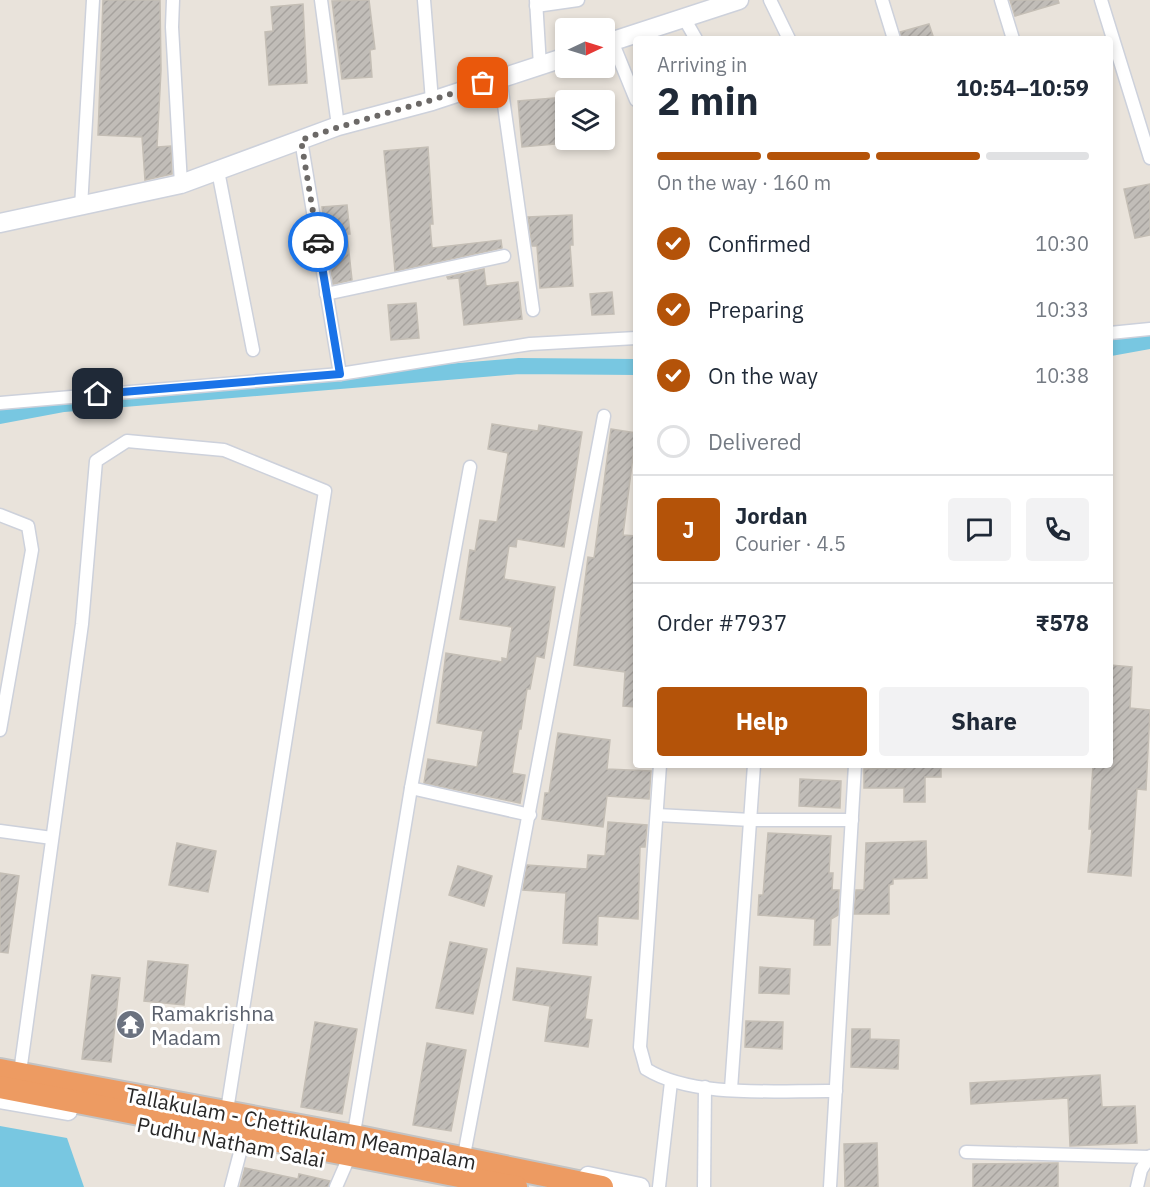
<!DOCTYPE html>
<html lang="en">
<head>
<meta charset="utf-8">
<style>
	:root { --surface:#fff; --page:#f2f2f3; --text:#1f2937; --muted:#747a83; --line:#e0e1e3; --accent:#b45309 }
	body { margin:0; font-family:"IBM Plex Sans",sans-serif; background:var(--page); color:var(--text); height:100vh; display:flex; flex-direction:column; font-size:22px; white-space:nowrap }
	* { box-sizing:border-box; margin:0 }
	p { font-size:20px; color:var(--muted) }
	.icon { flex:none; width:33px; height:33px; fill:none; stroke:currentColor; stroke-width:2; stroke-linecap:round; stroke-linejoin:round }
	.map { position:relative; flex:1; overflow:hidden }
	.details { position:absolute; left:633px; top:36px; width:480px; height:732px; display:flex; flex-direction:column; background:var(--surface); border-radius:6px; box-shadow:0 3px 9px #0003 }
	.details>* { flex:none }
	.needle { width:39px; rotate:86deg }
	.tools { position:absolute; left:555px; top:18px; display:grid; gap:12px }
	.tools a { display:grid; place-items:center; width:60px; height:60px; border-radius:6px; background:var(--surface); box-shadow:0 3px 9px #0003; font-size:30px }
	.pin { position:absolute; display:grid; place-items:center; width:51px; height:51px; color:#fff; margin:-26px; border-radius:12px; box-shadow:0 3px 9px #0006 }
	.courier { position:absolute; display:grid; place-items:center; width:60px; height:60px; margin:-30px; border:4px solid #1a73e8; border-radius:50%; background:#fff; color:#222; box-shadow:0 2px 8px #0007 }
	.overview em { font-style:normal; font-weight:700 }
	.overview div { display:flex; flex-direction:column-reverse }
	.overview { display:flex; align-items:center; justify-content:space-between; height:102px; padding:0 24px }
	h1 { font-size:39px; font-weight:700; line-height:45px }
	.bar { display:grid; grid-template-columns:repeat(4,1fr); gap:9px 6px; align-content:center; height:72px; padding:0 24px }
	.bar i { height:8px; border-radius:4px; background:var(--line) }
	.bar .on { background:var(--accent) }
	.bar p { grid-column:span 4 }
	.line { display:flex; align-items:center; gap:15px; padding:0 24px; border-top:2px solid var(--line) }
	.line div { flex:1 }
	.round { display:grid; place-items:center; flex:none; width:63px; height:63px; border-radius:6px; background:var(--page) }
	ol { padding:0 24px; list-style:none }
	li { display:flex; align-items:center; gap:18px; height:66px }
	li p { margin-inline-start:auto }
	li .icon { padding:6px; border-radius:50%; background:var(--accent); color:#fff; stroke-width:4 }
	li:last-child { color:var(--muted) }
	li i { width:33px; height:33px; border:3px solid var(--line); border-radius:50% }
	.button { display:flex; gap:12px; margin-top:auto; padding:12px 24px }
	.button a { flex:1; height:69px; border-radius:6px; background:var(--accent); color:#fff; font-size:24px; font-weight:700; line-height:69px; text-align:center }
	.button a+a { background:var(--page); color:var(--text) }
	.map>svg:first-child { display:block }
	.water { fill:#78c7e1 }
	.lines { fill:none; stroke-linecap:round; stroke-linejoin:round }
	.canal { stroke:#78c7e1; stroke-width:16 }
	.building { fill:url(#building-hatch); stroke:#c4beb5; stroke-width:1.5 }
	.street-casing { stroke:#cdd1db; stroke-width:15 }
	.secondary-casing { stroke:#cdd1db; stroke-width:21 }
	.highway-casing { stroke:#c3c3c3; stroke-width:26 }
	.street { stroke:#fff; stroke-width:12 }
	.secondary { stroke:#fff; stroke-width:18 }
	.highway { stroke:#ed9b62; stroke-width:22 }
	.done { stroke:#6c6967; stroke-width:6; stroke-dasharray:0 10.8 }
	.route { stroke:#1a73e8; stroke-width:8 }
	.labels { text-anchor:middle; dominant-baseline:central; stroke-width:6; stroke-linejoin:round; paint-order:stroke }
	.worship-label { font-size:21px; fill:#5b616d; stroke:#fff; text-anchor:start }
	.street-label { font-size:21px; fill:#282828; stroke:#fff }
</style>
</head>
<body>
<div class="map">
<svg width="1150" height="1187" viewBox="0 0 1150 1187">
	<defs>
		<pattern id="building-hatch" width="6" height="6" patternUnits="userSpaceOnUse" patternTransform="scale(1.5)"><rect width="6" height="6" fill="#c1bdb8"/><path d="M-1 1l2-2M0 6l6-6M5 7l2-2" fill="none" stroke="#a6a29e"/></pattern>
	</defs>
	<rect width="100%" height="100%" fill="#e9e3db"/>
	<polygon class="water" points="0,1126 67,1138 84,1187 0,1187"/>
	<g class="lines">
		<g class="canal">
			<polyline points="1110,348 1150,341"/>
			<polyline points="0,416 64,404 519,366 636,367"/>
		</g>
	</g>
	<g class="building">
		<polygon points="103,0 160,0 161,70 157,147 171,146 172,174 145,180 142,137 98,135"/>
		<polygon points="369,0 375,49 370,50 372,77 342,79 332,1"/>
		<polygon points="1010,0 1058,0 1059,3 1015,16"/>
		<polygon points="303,4 307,83 269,85 265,32 273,31 271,7"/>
		<polygon points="929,24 934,39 902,39 900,32"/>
		<polygon points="566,97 566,143 522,147 518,101"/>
		<polygon points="428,147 433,224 430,224 432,248 501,240 502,248 395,271 384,151"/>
		<polygon points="1150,184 1150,235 1135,238 1124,189"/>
		<polygon points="347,205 350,234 347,234 352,280 333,284 322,207"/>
		<polygon points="572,215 573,245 570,245 573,286 540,288 537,246 532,246 528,217"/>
		<polygon points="484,269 486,286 518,282 522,319 464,325 459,278 448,279 447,277"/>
		<polygon points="612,292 614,314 592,315 590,294"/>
		<polygon points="416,303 419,338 391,340 388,305"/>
		<polygon points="492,424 538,431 539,425 582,432 564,547 517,539 516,547 509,546 504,579 555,587 544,658 536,656 530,689 527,689 521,729 519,729 512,773 525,775 520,803 424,783 428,759 477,767 483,731 437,723 446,653 502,662 502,658 507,659 512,627 460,619 470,550 475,551 480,520 497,522 508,453 488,449"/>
		<polygon points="611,429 636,433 623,535 636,536 636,707 623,706 625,672 574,665 588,557 594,558"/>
		<polygon points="1110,665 1132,667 1130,708 1150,710 1146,790 1137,789 1131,876 1088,872 1092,829 1089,829 1093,765 1110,765"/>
		<polygon points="558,733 610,740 607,769 651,771 649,799 607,796 603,827 542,819 545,793 549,793"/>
		<polygon points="906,765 941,765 941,777 925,777 925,802 904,802 904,788 864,788 864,769 906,768"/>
		<polygon points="800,779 841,781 840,808 799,806"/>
		<polygon points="608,822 647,825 645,847 640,847 638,919 598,916 597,945 563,943 566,893 523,890 527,865 587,869 588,855 605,856"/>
		<polygon points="768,833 831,836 829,873 833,873 832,890 839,890 838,915 831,919 830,945 814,945 815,919 758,915 759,895 763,895"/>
		<polygon points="926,841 927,878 893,879 893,884 889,885 889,914 854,914 856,890 864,890 866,843"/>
		<polygon points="177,843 216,851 208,892 169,885"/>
		<polygon points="458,866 492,876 484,906 449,895"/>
		<polygon points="0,873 19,876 8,953 0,952"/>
		<polygon points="450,942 487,949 473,1014 436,1008"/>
		<polygon points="148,961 188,965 184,1005 144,1001"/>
		<polygon points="760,967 790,969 789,994 759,993"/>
		<polygon points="517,968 591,977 585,1019 592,1020 588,1047 545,1041 550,1006 513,1000"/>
		<polygon points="92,975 120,978 111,1062 82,1059"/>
		<polygon points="746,1021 783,1022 782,1049 745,1047"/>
		<polygon points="315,1022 357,1029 342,1114 301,1107"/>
		<polygon points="852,1029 870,1029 870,1039 899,1040 898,1069 851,1067"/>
		<polygon points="427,1043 466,1050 451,1131 413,1125"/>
		<polygon points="1100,1075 1102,1107 1135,1106 1137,1143 1070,1146 1068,1098 971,1104 970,1083"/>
		<polygon points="877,1143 878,1187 845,1187 844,1144"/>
		<polygon points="1058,1163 1058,1187 973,1187 973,1164"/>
		<polygon points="245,1168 298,1179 299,1174 330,1181 328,1187 240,1187"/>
	</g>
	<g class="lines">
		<defs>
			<g id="street">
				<polyline points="173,0 172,27 181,184"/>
				<polyline points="321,0 338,126"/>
				<polyline points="424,0 432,101"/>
				<polyline points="536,0 540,66"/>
				<polyline points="770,0 789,39"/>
				<polyline points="882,0 894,39"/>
				<polyline points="1001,0 1013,39"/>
				<polyline points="1101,0 1150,158"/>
				<polyline points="536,6 578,0"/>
				<polyline points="684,18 696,39"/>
				<polyline points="612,41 636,100"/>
				<polyline points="500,77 533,310"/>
				<polyline points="301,140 340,374"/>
				<polyline points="218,171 253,350"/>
				<polyline points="81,207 93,0"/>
				<polyline points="326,294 504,256"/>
				<polyline points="1110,333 1150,329"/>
				<polyline points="0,403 340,374 530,344 636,338"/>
				<polyline points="0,515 28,526 32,550 0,730"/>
				<path d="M660,765L640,1047L646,1069C694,1099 780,1090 836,1091"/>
				<polyline points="411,788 530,815"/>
				<polyline points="657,815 751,820 852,820"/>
				<polyline points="0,831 52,838"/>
				<polyline points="21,1065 82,624 96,461 127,441 224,450 325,491 228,1104"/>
				<polyline points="731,1089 754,765"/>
				<polyline points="355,1127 411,788 470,467"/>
				<polyline points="465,1150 604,416"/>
				<polyline points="966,1152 1149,1157"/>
				<polyline points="231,1187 242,1145"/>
				<polyline points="336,1187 346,1164"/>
				<polyline points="659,1187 671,1082"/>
				<polyline points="704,1187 705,1087"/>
				<polyline points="830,1187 855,765"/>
				<polyline points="1137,1187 1141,1170 1150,1156"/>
			</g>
			<g id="secondary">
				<polyline points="604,44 739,0"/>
				<polyline points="0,223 181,184 338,126 432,101 566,57"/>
				<polyline points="0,1099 68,1111"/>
				<polyline points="588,1176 640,1187"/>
			</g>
			<g id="highway">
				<polyline points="0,1070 359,1137 602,1187"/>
				<polyline points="0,1087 516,1187"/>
			</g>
		</defs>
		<use href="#street" class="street-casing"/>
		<use href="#secondary" class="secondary-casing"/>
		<use href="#highway" class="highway-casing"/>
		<use href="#street" class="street"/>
		<use href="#secondary" class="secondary"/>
		<use href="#highway" class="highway"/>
	</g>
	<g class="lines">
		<path class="done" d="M318,242L301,140C361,118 423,105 483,83"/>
		<polyline class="route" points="98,394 340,374 318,242"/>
	</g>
	<defs>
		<symbol id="temple-disc" viewBox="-11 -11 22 22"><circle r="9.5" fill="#6b7280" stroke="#fff"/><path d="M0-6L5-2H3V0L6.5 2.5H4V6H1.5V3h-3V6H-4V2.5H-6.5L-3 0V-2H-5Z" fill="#fff"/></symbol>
	</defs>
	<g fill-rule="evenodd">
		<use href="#temple-disc" x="114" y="1008" width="33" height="33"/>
	</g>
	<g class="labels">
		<g class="worship-label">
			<text x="151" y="1013">Ramakrishna<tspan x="151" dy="24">Madam</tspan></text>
		</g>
		<g class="street-label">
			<text transform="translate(301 1128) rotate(11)">Tallakulam - Chettikulam Meampalam</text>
			<text transform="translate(231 1142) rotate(11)">Pudhu Natham Salai</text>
		</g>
	</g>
</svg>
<div class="tools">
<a><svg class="needle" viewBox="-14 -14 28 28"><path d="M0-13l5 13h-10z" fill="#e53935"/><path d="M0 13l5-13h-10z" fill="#747a83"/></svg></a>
<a><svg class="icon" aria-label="layers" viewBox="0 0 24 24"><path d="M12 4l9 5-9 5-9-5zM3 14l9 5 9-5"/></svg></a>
</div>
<div class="pin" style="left:483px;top:83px;background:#ea580c"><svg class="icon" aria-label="bag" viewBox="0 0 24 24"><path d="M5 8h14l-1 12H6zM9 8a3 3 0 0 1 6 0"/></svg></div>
<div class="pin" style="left:98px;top:394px;background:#1f2937"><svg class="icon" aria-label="home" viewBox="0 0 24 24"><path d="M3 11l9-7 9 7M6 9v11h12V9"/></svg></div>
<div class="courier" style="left:318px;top:242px"><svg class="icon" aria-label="car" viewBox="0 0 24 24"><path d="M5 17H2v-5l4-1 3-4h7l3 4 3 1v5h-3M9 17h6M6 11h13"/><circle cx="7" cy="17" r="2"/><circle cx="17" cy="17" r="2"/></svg></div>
<section class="details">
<div class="overview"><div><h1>2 min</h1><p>Arriving in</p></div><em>10:54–10:59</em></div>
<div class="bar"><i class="on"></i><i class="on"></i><i class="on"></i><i></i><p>On the way · 160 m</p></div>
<ol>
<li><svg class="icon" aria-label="check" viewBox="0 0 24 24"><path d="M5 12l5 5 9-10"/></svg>Confirmed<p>10:30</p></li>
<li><svg class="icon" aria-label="check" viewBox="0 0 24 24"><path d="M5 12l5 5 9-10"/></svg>Preparing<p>10:33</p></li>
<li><svg class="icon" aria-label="check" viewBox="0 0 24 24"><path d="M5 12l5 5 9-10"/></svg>On the way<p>10:38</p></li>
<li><i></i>Delivered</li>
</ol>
<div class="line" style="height:108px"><b class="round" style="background:var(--accent);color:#fff">J</b><div><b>Jordan</b><p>Courier · 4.5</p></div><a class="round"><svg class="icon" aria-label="chat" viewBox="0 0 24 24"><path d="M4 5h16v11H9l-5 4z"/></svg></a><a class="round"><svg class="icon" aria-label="phone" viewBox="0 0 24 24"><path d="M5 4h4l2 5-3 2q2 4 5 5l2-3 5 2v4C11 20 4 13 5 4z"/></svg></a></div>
<div class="line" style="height:78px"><div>Order #7937</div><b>₹578</b></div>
<div class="button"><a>Help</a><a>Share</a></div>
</section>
</div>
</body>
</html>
